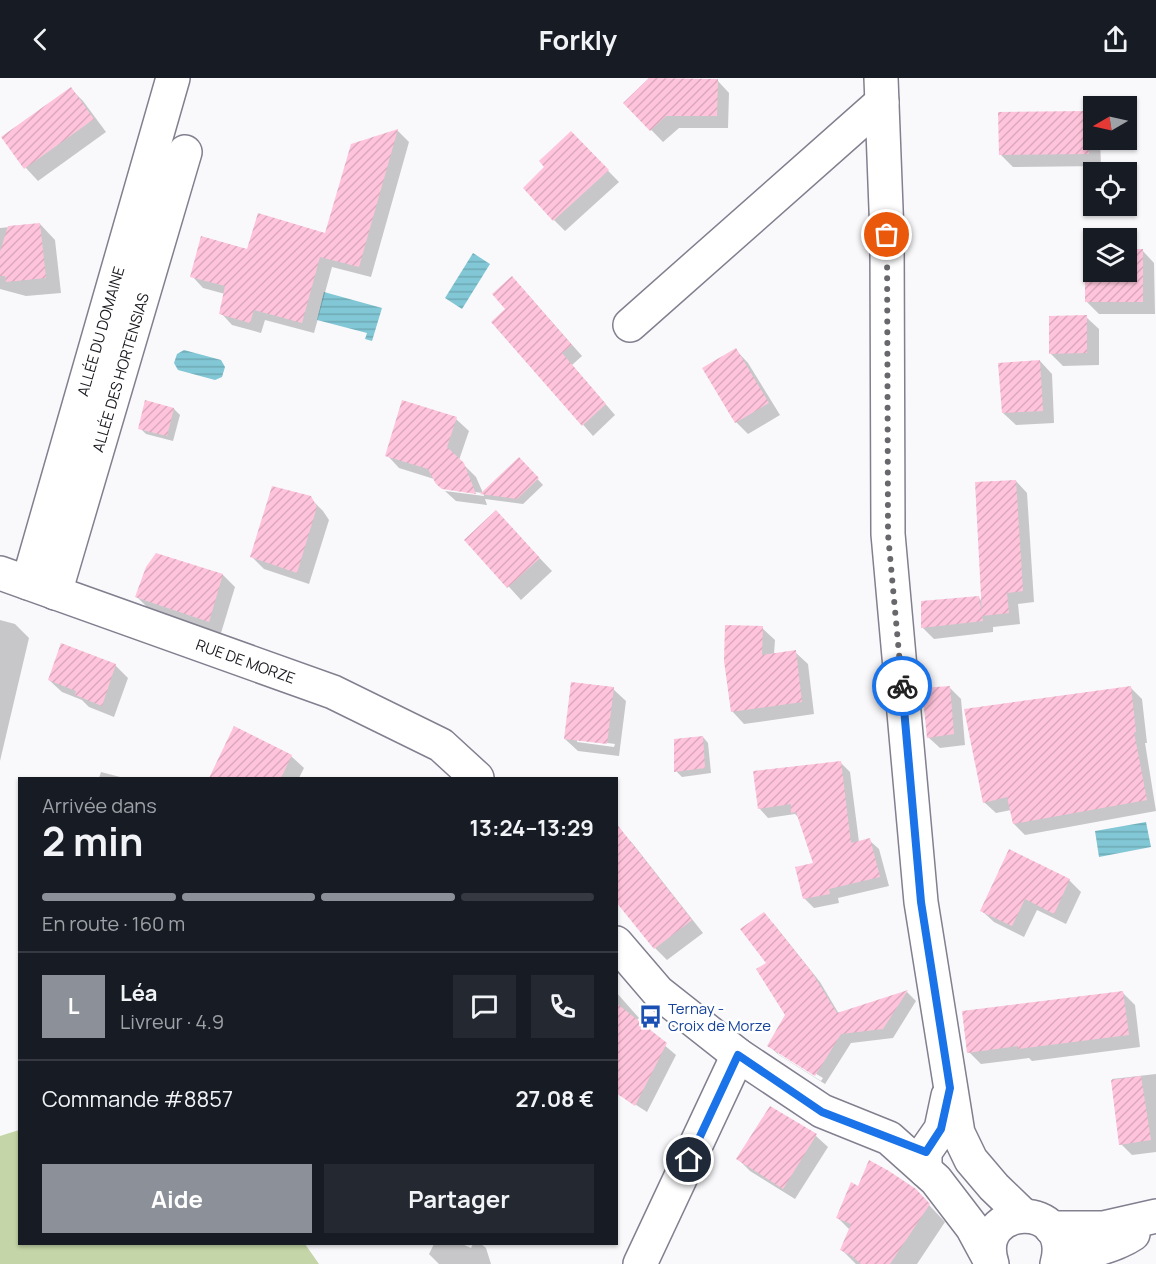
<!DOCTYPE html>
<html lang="fr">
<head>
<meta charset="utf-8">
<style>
	:root { --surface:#171b24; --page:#242831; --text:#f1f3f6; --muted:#9ea1a6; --line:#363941; --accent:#8c9099 }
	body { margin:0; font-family:Manrope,sans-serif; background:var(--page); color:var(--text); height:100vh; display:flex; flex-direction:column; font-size:22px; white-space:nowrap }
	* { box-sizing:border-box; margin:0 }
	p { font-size:20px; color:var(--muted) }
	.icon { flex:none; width:33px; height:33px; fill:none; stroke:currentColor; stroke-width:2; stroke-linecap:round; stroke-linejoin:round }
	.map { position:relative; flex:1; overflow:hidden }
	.details { position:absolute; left:18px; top:699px; width:600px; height:468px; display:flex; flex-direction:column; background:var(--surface); border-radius:0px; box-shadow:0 2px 4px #0004 }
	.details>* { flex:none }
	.needle { width:39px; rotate:261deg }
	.tools { position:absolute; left:1083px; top:18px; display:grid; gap:12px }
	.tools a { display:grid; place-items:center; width:54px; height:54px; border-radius:0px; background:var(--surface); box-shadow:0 2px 4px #0004; font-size:30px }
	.pin { position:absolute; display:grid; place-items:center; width:51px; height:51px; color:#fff; margin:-26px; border:3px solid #fff; border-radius:50%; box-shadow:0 2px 6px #0007 }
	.courier { position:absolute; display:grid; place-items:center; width:60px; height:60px; margin:-30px; border:4px solid #1a73e8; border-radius:50%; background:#fff; color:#222; box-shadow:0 2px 8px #0007 }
	.summary em { font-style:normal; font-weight:700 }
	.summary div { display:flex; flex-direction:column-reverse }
	.summary { display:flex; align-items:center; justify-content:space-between; height:102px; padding:0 24px }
	h1 { font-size:39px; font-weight:700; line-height:45px }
	.bar { display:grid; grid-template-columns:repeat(4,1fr); gap:9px 6px; align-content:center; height:72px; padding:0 24px }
	.bar i { height:8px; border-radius:4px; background:var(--line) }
	.bar .current { background:var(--accent) }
	.bar p { grid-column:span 4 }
	.line { display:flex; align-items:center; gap:15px; padding:0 24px; border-top:2px solid var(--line) }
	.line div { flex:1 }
	.round { display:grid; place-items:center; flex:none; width:63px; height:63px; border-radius:0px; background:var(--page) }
	.cta { display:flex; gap:12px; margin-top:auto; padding:12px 24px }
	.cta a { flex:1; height:69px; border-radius:0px; background:var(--accent); color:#fff; font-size:24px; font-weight:700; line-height:69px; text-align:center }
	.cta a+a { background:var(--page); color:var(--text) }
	header { display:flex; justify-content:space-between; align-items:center; height:78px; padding:0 24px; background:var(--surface); font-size:27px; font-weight:700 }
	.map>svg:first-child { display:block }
	.pitch { fill:#c4d6a7 }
	.water { fill:url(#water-rules) }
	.shadow { fill:#0003; fill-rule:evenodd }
	.building { fill:url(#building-hatch) }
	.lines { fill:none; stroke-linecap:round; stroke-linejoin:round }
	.minor-casing { stroke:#827f8f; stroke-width:36 }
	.minor { stroke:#fff; stroke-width:33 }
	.done { stroke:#67676c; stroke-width:6; stroke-dasharray:0 10.8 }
	.route { stroke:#1a73e8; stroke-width:8 }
	.labels { text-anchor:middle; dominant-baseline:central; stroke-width:5; stroke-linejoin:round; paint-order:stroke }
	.street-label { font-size:15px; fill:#19181e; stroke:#fff }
	.transit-label { font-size:15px; fill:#164399; stroke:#fff; text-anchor:start }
</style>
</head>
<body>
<header><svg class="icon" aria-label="back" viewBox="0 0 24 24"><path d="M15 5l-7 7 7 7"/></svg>Forkly<svg class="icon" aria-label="share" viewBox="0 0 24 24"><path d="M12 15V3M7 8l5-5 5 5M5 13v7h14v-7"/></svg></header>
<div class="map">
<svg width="1156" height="1186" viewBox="0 0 1156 1186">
	<defs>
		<pattern id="water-rules" width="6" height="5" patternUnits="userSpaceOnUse" patternTransform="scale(1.5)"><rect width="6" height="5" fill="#81c7d5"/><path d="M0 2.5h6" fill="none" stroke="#6faab6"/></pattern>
		<pattern id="building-hatch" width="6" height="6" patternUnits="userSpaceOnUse" patternTransform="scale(1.5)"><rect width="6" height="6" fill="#ffc4db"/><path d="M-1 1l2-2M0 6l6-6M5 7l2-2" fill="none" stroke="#daa8bc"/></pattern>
	</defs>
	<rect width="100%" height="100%" fill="#f9f9fc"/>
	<polygon class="pitch" points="19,1052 20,1166 305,1166 319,1186 0,1186 0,1058"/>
	<g class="water">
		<polygon points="473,175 490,186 462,231 445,220"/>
		<polygon points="324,214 382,230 372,263 365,261 367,255 317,242"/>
		<polygon points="184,272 221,282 225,289 222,299 215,302 178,292 174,285 177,276"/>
		<polygon points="1146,744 1151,769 1099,779 1095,753"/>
	</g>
	<g class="shadow">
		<polygon points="717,2 729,15 728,50 679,50 663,64 625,25"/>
		<polygon points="71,11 83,23 106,54 38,103 26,90 3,60"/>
		<polygon points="1088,34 1094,40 1094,62 1100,62 1101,88 1013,89 1001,77"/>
		<polygon points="398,53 409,64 371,199 332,189 314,255 265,242 261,255 232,247 221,235 225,216 203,210 192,198 248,173 326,157 353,67"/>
		<polygon points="571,55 619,104 565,153 554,142"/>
		<polygon points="40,146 55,162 61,215 26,218 0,211 0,150"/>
		<polygon points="1142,172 1154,185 1155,236 1099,236 1087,224 1094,194 1126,194"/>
		<polygon points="522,210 582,278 572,287 615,337 593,358 493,244 507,231"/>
		<polygon points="1086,239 1099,251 1099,287 1063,288 1050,275"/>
		<polygon points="736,272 748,285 780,337 748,356 736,344"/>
		<polygon points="1040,283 1052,296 1054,345 1016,347 1003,335"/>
		<polygon points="146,324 174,331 180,337 173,363 146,356 140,350"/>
		<polygon points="456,341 469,353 459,382 476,399 483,415 443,410 443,411 434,401 399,390 387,377"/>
		<polygon points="519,381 543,407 523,426 485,421 487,427 456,423 445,413 484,418 484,415"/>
		<polygon points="1016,403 1027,415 1034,524 1018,526 1020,546 993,549 993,554 934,561 922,549 978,519 983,524"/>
		<polygon points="310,420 323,433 329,442 309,506 264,491 252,479"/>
		<polygon points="508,447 552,493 521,522 466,462"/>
		<polygon points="223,497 235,509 221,555 149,531 136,518"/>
		<polygon points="0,542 15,546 29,560 0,683"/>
		<polygon points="762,550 775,562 774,576 795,574 808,586 814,636 744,646 732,633"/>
		<polygon points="115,587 128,600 114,639 89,629 82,622 62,614 49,602"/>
		<polygon points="949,609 961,621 965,667 940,670 928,659"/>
		<polygon points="1130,609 1142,621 1147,665 1145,665 1156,733 1025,757 1014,746 1011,732 996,735 984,724"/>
		<path d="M613,611L626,623L619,678L578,673L565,661ZM577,661L615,666L614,669L577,664Z"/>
		<polygon points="703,659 708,665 711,695 682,699 676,693"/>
		<polygon points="291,678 304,690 299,700 228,700 216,688"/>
		<polygon points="840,684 850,694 859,764 869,762 879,771 889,808 838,820 839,825 814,830 804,820 815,786 799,740 795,736 768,740 759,730"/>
		<polygon points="101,694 124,700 99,700"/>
		<polygon points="621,753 633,766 703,855 667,882 655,870"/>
		<polygon points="1069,802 1081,814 1066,846 1037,832 1024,859 994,844 982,833"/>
		<path d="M773,845L820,904L839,936L907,914L916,923L893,960L851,965L825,1006L779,977L769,968L787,937L768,885ZM778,973L823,1000L821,1003L778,976Z"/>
		<polygon points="616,914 639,940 636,943 676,977 647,1034 616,1014"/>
		<polygon points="1123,915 1135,927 1140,969 1032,983 1029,980 981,986 969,974"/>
		<polygon points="1156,996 1156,1074 1132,1077 1121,1066 1112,1001"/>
		<polygon points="771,1030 816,1058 828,1069 795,1121 750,1093 738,1081"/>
		<polygon points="859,1110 915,1112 945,1144 917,1186 856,1186 842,1172 850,1152 838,1140"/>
		<polygon points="434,1166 462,1166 471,1170 473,1166 481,1166 486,1170 491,1186 439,1186 429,1176"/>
	</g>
	<g class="building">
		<polygon points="649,0 718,1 717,38 666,38 650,53 623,25"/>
		<polygon points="71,9 94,41 24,91 1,59"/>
		<polygon points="1088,33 1089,76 999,77 998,34"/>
		<polygon points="398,51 359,189 320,179 302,245 254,232 250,245 219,236 225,208 190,199 201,158 247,171 258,135 325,155 351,66"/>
		<polygon points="571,53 609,92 553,143 523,110 544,89 539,83"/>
		<polygon points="40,145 46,200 6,204 5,198 0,198 0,174 8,148"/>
		<polygon points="1085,171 1094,171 1094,194 1126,194 1126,171 1143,171 1143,224 1085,224"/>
		<polygon points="512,198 572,267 562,275 606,326 582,348 491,244 505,231 492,216"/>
		<polygon points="1087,237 1087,275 1049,276 1049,238"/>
		<polygon points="736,270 769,325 735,345 702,290"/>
		<polygon points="1040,282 1043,333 1002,335 998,285"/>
		<polygon points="145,322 174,330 167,358 138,351"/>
		<polygon points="402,322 457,339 447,369 464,385 476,416 442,411 436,406 428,391 385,378"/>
		<polygon points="519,379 539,400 517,421 480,416"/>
		<polygon points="1016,402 1023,513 1007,515 1009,535 982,538 983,543 921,550 921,523 979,518 982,537 975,404"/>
		<polygon points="272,408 311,418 317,429 297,495 250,479"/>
		<polygon points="496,432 540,480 507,510 464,462"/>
		<polygon points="156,475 223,496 209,544 135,519 146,489"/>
		<polygon points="725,547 763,548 762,577 796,572 802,624 731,634 724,583"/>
		<polygon points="61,565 116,586 102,628 75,617 76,613 48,602"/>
		<polygon points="571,604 614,609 607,666 564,661"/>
		<polygon points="950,608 954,656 927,660 922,610"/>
		<polygon points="1131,608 1136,654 1134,654 1147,722 1013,746 1007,719 983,725 964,631"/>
		<polygon points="234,648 292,677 281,700 209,700"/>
		<polygon points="703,658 705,690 674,694 674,661"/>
		<polygon points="841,683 851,765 870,760 880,799 829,811 830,816 803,821 795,789 813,785 796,734 791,735 791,726 758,731 753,693"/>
		<polygon points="616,745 692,842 654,871 616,824"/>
		<polygon points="1009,771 1070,801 1054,836 1025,821 1012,848 980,833"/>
		<polygon points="764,834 811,893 837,935 908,912 883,951 841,956 815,998 767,968 785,937 756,891 766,885 740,851"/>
		<polygon points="1123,913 1129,957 1018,971 1018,968 967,975 962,933"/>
		<polygon points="616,925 667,965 635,1028 616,1015"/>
		<polygon points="1141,998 1151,1062 1119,1067 1111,1002"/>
		<polygon points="770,1028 817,1056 783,1111 736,1081"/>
		<polygon points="869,1082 889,1093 916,1111 930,1126 890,1186 861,1186 852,1178 840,1172 851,1146 836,1140 851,1104 858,1108"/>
	</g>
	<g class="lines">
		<defs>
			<g id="minor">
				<polyline points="881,0 887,157 888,456 921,824 958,1055 971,1082 994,1109 1023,1137"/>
				<polyline points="630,247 882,24"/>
				<path id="s1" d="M0,495L333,614L441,667L477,700"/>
				<path id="s2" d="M28,505L173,0"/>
				<path id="s3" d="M55,515L185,74"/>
				<polyline points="616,865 658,914 738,977 822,1033 889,1060 936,1102 972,1149 991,1184"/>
				<polyline points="925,1092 925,1074 941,1051 948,1018"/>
				<polyline points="1051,1150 1103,1150 1156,1138"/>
				<polyline points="640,1186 738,977"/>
				<path d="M992,1186C972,1124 1075,1121 1057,1186"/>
				<path d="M1064,1186C1085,1171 1111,1171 1133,1156"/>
			</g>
		</defs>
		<use href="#minor" class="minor-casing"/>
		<use href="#minor" class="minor"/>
	</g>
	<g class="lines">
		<polyline class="done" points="887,157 888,456 902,608"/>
		<polyline class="route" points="689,1082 738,977 822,1034 926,1074 941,1051 950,1010 921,824 902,608"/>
	</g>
	<defs>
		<symbol id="bus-bare" viewBox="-9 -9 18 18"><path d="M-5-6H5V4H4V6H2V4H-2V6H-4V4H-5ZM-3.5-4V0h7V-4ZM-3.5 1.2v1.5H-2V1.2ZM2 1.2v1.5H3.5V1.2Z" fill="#1a4fb4" stroke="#fff" stroke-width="2.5" paint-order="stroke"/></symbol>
	</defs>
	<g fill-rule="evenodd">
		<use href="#bus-bare" x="634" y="922" width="33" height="33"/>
	</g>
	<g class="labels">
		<g class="street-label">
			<text stroke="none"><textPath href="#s2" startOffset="262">ALLÉE DU DOMAINE</textPath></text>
			<text stroke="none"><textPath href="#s3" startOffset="230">ALLÉE DES HORTENSIAS</textPath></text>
			<text stroke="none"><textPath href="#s1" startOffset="261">RUE DE MORZE</textPath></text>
		</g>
		<g class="transit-label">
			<text x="668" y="930">Ternay -<tspan x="668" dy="17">Croix de Morze</tspan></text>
		</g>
	</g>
</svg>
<div class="tools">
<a><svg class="needle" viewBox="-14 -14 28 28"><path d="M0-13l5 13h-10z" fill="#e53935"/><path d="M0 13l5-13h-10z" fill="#9ea1a6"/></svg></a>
<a><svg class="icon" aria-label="locate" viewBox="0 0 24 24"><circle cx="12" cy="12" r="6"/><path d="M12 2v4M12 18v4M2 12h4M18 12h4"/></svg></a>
<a><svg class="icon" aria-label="layers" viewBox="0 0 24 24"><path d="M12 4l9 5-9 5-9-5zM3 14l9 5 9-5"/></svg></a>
</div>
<div class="pin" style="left:887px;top:157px;background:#ea580c"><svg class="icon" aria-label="bag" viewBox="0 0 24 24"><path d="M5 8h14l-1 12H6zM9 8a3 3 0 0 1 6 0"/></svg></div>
<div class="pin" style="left:689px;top:1082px;background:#1f2937"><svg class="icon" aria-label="home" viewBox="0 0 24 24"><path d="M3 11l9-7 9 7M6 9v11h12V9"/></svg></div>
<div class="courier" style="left:902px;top:608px"><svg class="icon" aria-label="bike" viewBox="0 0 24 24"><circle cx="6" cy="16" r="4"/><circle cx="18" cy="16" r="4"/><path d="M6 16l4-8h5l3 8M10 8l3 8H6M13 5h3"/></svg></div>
<section class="details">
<div class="summary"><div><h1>2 min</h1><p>Arrivée dans</p></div><em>13:24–13:29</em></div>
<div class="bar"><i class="current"></i><i class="current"></i><i class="current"></i><i></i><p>En route · 160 m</p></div>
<div class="line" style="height:108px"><b class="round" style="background:var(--accent);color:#fff">L</b><div><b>Léa</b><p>Livreur · 4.9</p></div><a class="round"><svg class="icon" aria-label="chat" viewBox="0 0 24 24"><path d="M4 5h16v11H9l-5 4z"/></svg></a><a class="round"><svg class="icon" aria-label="phone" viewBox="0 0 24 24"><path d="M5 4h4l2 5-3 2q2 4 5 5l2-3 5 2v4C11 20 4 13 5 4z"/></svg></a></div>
<div class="line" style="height:78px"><div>Commande #8857</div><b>27.08 €</b></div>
<div class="cta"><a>Aide</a><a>Partager</a></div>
</section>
</div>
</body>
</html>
